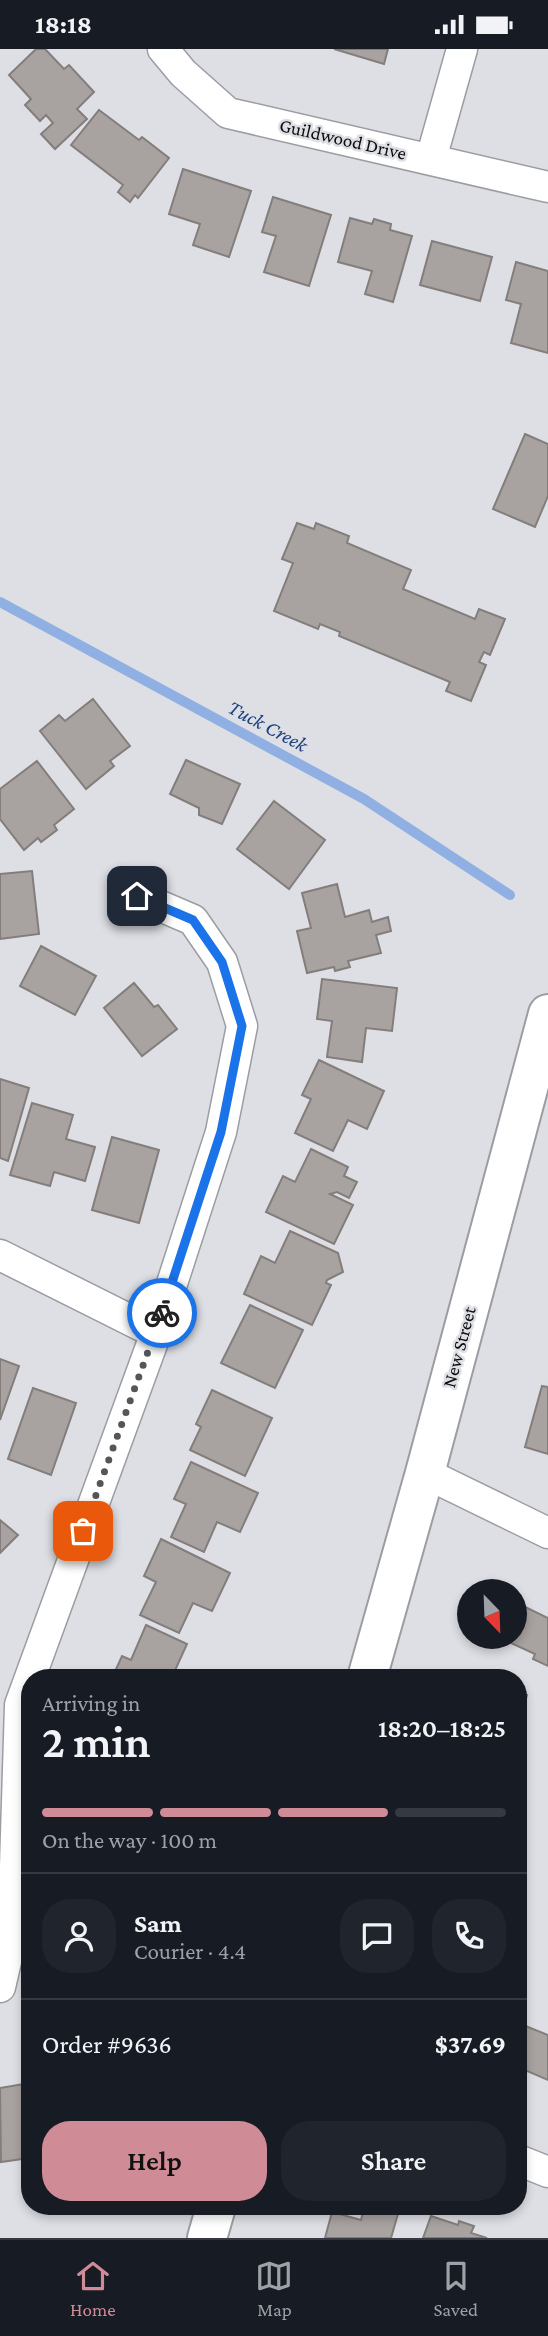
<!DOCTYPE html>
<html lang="en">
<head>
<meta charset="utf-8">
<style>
	:root { --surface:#171b24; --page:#20242c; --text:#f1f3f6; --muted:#9ea1a6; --line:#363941; --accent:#cf8b96 }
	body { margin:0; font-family:"Crimson Pro",serif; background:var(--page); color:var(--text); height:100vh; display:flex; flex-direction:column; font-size:26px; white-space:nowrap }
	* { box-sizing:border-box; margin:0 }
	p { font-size:23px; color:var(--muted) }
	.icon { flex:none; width:38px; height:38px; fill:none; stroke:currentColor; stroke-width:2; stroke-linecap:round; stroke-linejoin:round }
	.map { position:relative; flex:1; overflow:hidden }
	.panel { position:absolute; left:21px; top:1620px; width:506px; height:546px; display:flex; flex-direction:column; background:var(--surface); border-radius:28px; box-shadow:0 4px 10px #0003 }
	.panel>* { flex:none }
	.needle { width:46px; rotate:157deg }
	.controls { position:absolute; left:457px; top:1530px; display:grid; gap:14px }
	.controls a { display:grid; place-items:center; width:70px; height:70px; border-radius:50%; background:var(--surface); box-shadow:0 4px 10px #0003; font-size:35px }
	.pin { position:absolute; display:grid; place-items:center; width:60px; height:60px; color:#fff; margin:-30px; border-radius:14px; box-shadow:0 4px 10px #0006 }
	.courier { position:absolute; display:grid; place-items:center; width:70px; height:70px; margin:-35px; border:5px solid #1a73e8; border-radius:50%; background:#fff; color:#222; box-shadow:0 2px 9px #0007 }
	.overview em { font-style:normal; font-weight:600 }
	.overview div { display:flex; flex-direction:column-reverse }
	.overview { display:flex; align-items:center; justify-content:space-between; height:119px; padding:0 21px }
	h1 { font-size:46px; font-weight:600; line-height:52px }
	.bar { display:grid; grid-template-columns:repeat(4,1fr); gap:10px 7px; align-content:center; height:84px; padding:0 21px }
	.bar i { height:9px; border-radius:5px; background:var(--line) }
	.bar .current { background:var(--accent) }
	.bar p { grid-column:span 4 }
	.line { display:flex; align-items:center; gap:18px; padding:0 21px; border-top:2px solid var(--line) }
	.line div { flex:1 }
	.round { display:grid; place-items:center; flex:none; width:74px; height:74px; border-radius:28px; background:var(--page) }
	.primary-button { display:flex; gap:14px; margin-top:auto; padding:14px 21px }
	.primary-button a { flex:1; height:80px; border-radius:28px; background:var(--accent); color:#111; font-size:28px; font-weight:600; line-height:80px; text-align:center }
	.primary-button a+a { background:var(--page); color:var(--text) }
	.status { display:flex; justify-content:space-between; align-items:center; height:49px; padding:0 35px; background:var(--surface); direction:ltr }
	.status svg { height:19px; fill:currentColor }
	.menu { display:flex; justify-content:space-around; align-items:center; height:98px; border-top:2px solid var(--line); background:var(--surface); font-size:19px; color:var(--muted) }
	.menu a { display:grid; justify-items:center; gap:4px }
	.menu .current { color:var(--accent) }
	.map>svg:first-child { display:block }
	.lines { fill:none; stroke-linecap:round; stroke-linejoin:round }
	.stream { stroke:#90b0e3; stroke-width:10 }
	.building { fill:#a8a2a0; stroke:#837e7c; stroke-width:2 }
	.minor-casing { stroke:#9b9da2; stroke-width:33 }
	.secondary-casing { stroke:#9b9da2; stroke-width:42 }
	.minor { stroke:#fff; stroke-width:30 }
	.secondary { stroke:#fff; stroke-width:38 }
	.done { stroke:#555658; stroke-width:7; stroke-dasharray:0 12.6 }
	.route { stroke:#1a73e8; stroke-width:9 }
	.labels { text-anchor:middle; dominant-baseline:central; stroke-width:5; stroke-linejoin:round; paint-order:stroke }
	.street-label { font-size:19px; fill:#0b0c0d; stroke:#dedfe4 }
	.water-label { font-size:21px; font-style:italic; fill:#1e4381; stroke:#dedfe4 }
</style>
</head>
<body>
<div class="status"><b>18:18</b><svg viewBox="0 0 49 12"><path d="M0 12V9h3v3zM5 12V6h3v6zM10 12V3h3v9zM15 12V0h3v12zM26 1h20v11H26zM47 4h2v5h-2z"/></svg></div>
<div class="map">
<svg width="548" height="2189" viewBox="0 0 548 2189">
	<rect width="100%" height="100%" fill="#dedfe4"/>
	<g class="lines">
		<polyline class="stream" points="0,553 364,750 510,846"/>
	</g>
	<g class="building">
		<polygon points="36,0 45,0 64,20 69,16 94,43 77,60 87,70 55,100 41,85 53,74 46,66 40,72 25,56 31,50 9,26"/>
		<polygon points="334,0 388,0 384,15"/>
		<polygon points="99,61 139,91 142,88 169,109 138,149 135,146 130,153 118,143 123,136 71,96"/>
		<polygon points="183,120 251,142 229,208 193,196 200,175 169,165"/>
		<polygon points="273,148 331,166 309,237 264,223 276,187 262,183"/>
		<polygon points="350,169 372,175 374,170 391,175 390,181 412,187 393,253 365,245 372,222 338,213"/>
		<polygon points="432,192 492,208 480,252 420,236"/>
		<polygon points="516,213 548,222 548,304 511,294 521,255 506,251"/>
		<polygon points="525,385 548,395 548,447 535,478 493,460"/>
		<polygon points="297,474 314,480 316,474 349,487 347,494 411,521 403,540 475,570 479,560 505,570 490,606 484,603 479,613 486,616 471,652 446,642 450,633 339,587 340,583 320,575 318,580 274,562 293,514 282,510"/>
		<polygon points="93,650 130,697 110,712 114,717 86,740 40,682 59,666 65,672"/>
		<polygon points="186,711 240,735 222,775 199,766 199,759 170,745"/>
		<polygon points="37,712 74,760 54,776 57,781 41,793 38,789 24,801 0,770 0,740"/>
		<polygon points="274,752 325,791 289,840 237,800"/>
		<polygon points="32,822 39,885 0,890 0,825"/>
		<polygon points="337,835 345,868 369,861 372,873 388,868 391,882 376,886 381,904 348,912 350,918 335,922 334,918 307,924 297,882 311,879 302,844"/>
		<polygon points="41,897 96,927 75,966 20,937"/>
		<polygon points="322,930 397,939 392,982 366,979 362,1013 327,1008 332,972 317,970"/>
		<polygon points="134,934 154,958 158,956 177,980 142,1007 104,959"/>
		<polygon points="319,1011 384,1042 367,1080 348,1071 333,1102 295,1084 311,1050 302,1046"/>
		<polygon points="0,1030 29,1039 8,1112 0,1109"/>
		<polygon points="32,1054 73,1066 66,1090 95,1098 85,1132 54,1123 50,1137 10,1126"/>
		<polygon points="112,1088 159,1101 139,1174 92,1161"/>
		<polygon points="311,1100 348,1118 344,1127 357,1133 349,1149 337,1143 330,1145 353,1156 334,1195 266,1163 283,1127 295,1133"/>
		<polygon points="290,1182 338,1204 343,1223 327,1231 326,1234 331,1236 312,1276 244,1245 261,1207 275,1214"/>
		<polygon points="250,1256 303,1281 275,1339 221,1314"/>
		<polygon points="0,1310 19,1317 0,1371"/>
		<polygon points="542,1337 548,1338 548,1405 525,1398"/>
		<polygon points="33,1339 76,1354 51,1426 8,1410"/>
		<polygon points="212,1341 272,1369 245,1427 190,1401 201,1378 196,1375"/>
		<polygon points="191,1413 258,1444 240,1483 217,1473 204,1503 171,1488 186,1455 174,1450"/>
		<polygon points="0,1471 18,1486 0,1504"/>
		<polygon points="161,1490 230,1524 212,1562 193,1554 179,1584 140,1566 156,1533 144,1527"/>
		<polygon points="517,1554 548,1569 548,1617 533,1610 535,1605 496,1587 514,1587 514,1556"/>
		<polygon points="146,1576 187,1595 172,1628 176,1629 112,1629 122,1607 131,1611"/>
		<polygon points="518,1644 527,1646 518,1678"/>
		<polygon points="518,1974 548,1986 548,2031 518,2018"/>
		<polygon points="30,2034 30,2109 1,2113 0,2039"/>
		<polygon points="364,2158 400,2158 391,2189 325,2189 332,2163 361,2171"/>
		<polygon points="431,2167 458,2176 459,2172 474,2177 471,2184 487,2189 423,2189"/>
	</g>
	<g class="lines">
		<defs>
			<g id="minor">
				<polyline points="163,0 183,24 228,64 548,138"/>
				<polyline points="431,110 462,0"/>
				<polyline points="0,1206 156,1284"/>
				<polyline points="425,1424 548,1484"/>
				<polyline points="0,1938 13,1882 20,1656 156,1284 221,1083 242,977 222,913 193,871 137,847"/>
				<polyline points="518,2111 548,2123"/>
			</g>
			<g id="secondary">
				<polyline points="367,1629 425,1424 548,965"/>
				<polyline points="207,2189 216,2158"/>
			</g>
		</defs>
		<use href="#minor" class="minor-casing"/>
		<use href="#secondary" class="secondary-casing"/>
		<use href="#minor" class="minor"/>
		<use href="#secondary" class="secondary"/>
	</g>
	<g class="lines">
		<polyline class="done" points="83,1482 162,1264"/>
		<polyline class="route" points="137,847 193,871 222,913 242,977 221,1083 162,1264"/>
	</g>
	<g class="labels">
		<g class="street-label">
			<text transform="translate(343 90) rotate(13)">Guildwood Drive</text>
			<text transform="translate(459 1298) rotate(-75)">New Street</text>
		</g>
		<g class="water-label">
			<text transform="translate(268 677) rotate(28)">Tuck Creek</text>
		</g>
	</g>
</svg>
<div class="controls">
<a><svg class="needle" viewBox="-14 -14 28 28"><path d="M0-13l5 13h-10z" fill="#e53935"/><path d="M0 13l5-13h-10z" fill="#9ea1a6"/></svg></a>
</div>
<div class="pin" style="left:83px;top:1482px;background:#ea580c"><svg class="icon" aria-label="bag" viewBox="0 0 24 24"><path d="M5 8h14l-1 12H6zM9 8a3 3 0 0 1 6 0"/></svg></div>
<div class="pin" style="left:137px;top:847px;background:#1f2937"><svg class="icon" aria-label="home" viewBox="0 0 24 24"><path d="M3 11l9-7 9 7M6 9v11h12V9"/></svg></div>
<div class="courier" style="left:162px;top:1264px"><svg class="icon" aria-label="bike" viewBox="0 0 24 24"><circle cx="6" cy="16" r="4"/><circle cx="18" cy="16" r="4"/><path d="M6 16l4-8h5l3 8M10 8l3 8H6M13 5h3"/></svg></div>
<section class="panel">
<div class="overview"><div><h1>2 min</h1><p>Arriving in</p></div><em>18:20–18:25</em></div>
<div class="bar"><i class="current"></i><i class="current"></i><i class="current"></i><i></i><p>On the way · 100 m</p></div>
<div class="line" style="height:126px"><a class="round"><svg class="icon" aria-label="person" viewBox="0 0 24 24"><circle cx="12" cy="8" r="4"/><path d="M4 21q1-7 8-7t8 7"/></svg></a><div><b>Sam</b><p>Courier · 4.4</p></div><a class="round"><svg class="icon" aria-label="chat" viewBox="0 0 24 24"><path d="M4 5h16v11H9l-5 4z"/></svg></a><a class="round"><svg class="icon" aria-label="phone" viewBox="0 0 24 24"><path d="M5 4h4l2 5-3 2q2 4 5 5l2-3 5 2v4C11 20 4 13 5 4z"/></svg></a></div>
<div class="line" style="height:91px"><div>Order #9636</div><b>$37.69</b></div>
<div class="primary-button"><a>Help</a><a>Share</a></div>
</section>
</div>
<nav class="menu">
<a class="current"><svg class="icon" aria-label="home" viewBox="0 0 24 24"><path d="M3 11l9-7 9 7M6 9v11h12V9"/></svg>Home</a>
<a><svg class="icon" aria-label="map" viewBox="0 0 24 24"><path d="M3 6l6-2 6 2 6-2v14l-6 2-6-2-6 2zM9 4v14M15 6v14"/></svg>Map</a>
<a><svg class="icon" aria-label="saved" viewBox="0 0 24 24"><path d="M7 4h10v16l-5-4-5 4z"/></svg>Saved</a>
</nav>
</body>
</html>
